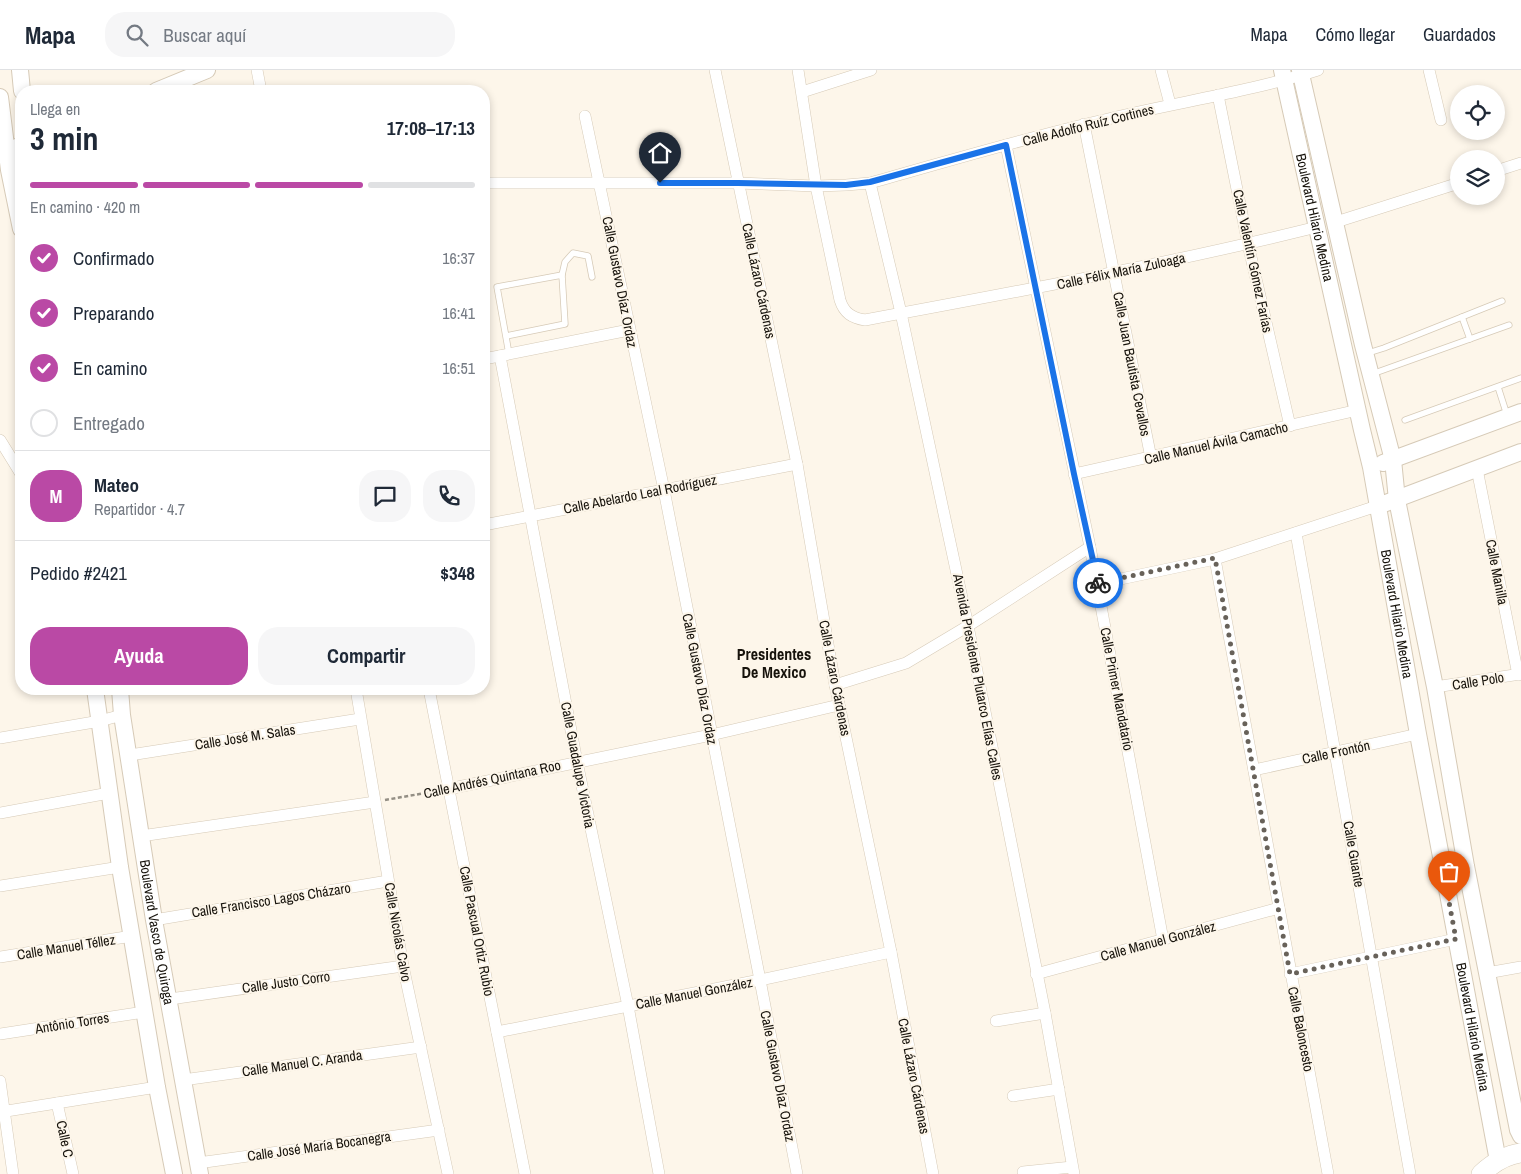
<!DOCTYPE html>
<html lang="es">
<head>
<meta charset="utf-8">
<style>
	:root { --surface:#fff; --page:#f6f6f7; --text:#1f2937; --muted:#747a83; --line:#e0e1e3; --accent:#ba49a5 }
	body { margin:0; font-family:"Archivo Narrow",sans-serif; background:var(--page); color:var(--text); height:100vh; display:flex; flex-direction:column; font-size:19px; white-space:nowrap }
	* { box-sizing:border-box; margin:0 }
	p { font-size:16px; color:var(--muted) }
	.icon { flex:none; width:28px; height:28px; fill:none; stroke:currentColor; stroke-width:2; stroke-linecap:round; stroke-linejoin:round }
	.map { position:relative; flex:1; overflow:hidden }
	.side { position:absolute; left:15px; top:15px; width:475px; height:610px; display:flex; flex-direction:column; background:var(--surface); border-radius:20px; box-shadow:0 2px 8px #0003 }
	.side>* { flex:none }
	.fabs { position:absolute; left:1450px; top:15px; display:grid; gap:10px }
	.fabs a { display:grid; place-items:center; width:55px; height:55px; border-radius:50%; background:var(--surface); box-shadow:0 2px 8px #0003; font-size:25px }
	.pin { position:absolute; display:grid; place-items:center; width:42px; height:42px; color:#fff; margin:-51px -21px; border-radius:50% 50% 50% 0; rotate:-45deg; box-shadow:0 0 5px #0007 }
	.pin .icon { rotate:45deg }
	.courier { position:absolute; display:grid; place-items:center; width:50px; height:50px; margin:-25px; border:4px solid #1a73e8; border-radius:50%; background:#fff; color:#222; box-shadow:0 1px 6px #0007 }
	.overview em { font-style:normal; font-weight:700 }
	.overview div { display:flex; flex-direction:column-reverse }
	.overview { display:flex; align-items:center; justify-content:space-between; height:85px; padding:0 15px }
	h1 { font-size:32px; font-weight:700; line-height:38px }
	.bar { display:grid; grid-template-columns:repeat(4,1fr); gap:8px 5px; align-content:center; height:60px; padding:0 15px }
	.bar i { height:6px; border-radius:4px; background:var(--line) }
	.bar .on { background:var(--accent) }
	.bar p { grid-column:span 4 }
	.line { display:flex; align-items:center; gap:12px; padding:0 15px; border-top:1px solid var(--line) }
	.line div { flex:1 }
	.round { display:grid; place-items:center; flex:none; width:52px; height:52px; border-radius:20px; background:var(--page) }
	ol { padding:0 15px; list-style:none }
	li { display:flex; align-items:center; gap:15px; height:55px }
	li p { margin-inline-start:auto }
	li .icon { padding:5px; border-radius:50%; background:var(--accent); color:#fff; stroke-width:4 }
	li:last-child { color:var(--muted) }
	li i { width:28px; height:28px; border:2px solid var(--line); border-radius:50% }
	.action { display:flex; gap:10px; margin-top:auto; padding:10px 15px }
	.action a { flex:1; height:58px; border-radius:20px; background:var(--accent); color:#fff; font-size:20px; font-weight:700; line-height:58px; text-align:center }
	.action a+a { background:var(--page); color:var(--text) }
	header { display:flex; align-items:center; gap:30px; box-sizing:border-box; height:70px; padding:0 25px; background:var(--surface); border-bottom:1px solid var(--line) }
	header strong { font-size:24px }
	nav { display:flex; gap:28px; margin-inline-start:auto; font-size:18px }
	.search { width:350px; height:45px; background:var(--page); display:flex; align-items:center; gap:12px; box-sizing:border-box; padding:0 18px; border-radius:20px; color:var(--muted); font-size:19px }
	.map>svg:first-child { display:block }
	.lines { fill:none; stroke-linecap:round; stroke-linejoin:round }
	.lane-casing { stroke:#d6cab7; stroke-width:7 }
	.street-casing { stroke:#d6cab7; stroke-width:12 }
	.secondary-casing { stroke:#d6cab7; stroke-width:18 }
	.primary-casing { stroke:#d6cab7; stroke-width:20 }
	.path { stroke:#948f85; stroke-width:2.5; stroke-dasharray:4 2.5; stroke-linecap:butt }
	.lane { stroke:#fff; stroke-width:5.5 }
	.street { stroke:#fff; stroke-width:11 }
	.secondary { stroke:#fff; stroke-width:16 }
	.primary { stroke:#fff; stroke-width:19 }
	.done { stroke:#68625a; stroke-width:5; stroke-dasharray:0 9 }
	.route { stroke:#1a73e8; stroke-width:6 }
	.labels { text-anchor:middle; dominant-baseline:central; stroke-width:4; stroke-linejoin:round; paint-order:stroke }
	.street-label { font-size:14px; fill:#17130c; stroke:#fdf6ea }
	.quarter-label { font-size:16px; font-weight:bold; fill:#17130c; stroke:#fdf6ea }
</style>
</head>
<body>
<header>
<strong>Mapa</strong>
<div class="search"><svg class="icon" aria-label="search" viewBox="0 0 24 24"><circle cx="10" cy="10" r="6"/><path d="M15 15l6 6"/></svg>Buscar aquí</div>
<nav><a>Mapa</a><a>Cómo llegar</a><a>Guardados</a></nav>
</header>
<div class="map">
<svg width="1521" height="1104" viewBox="0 0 1521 1104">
	<rect width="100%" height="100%" fill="#fdf6ea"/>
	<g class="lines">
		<defs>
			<g id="lane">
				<polyline points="562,205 565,192 573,183 588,186 592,207"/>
				<polyline points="1462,247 1470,269"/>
				<polyline points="506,266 565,254 562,205 497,217 509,284"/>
				<polyline points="1368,283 1384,278 1502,231"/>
				<polyline points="1372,304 1509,255"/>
				<polyline points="1498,317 1507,345"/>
				<polyline points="1405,350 1521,308"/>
			</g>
			<g id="street">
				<polyline points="257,0 261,21"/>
				<polyline points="715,0 797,394 835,615 891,882 933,1104"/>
				<path d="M798,0L816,116L840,230C844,243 852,248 865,250C1016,222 1167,194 1317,157"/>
				<polyline points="1161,0 1170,34"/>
				<polyline points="1429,0 1441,50"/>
				<polyline points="802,22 871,0"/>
				<polyline points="1218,25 1248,174 1290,356"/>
				<polyline points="585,46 664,420 760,910 797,1104"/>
				<polyline points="1084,54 1151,388"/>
				<polyline points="1006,75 1090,477 1163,870"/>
				<polyline points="1496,101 1521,93"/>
				<path d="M484,113H738L816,116L846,115L870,113C949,91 1028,67 1108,49C1177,32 1249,22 1318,0"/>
				<polyline points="870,113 901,243 968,556 1045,943 1074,1104"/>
				<polyline points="1336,152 1459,113"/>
				<polyline points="500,286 577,692 628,936 659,1104"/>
				<polyline points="484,289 629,260"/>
				<polyline points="0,370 21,404"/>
				<polyline points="1477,399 1518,605"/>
				<polyline points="1074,404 1358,340"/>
				<polyline points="484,455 797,394"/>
				<polyline points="1296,463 1410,1104"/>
				<polyline points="1215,489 1328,1104"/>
				<polyline points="1097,514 1215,489 1377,436"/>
				<polyline points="835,615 906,593 968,556 1090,477"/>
				<polyline points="1435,617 1521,604"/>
				<polyline points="356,619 403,896 448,1104"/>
				<polyline points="429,619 525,1104"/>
				<polyline points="0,668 100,651 122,645"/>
				<polyline points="130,685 360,649"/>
				<polyline points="1254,700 1418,664"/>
				<polyline points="448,719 711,665 839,635"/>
				<polyline points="0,743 109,723"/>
				<polyline points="141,766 375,732"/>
				<polyline points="0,816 120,797"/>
				<polyline points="154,850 388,811"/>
				<polyline points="0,887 132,866"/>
				<polyline points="1487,903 1521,897"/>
				<polyline points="1036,904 1279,838"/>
				<polyline points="1290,904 1456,869"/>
				<polyline points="170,929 403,896"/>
				<polyline points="996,951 1045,943"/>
				<polyline points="497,962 760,910 891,882"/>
				<polyline points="0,964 144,942"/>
				<polyline points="183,1010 421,977"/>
				<polyline points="0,1011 13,1104"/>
				<polyline points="1013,1026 1059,1019"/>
				<polyline points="57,1033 73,1104"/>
				<polyline points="0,1042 157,1017"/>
				<polyline points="198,1093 439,1060"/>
				<polyline points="1023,1102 1072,1097"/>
			</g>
			<g id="secondary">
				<polyline points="20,0 22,21"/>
				<path id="s1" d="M1282,0L1362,360L1371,397L1418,664L1498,1091"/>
				<polyline points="1300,0 1363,275 1393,390 1397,430 1435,617 1466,796 1518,1060 1521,1066"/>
				<polyline points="156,21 207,0"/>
				<polyline points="0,27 9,100 21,159"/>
				<polyline points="7,82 21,75"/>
				<polyline points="1383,393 1521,342"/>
				<polyline points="1386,433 1521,382"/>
				<polyline points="95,619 120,797 157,1017 174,1104"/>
				<path id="s2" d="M120,619L122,645L154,850L200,1104"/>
			</g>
			<path id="primary" d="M1481,1104C1493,1093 1505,1085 1521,1083"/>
		</defs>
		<use href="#lane" class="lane-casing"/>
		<use href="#street" class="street-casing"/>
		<use href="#secondary" class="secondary-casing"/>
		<use href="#primary" class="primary-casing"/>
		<polyline class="path" points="385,730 437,721"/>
		<use href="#lane" class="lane"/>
		<use href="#street" class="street"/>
		<use href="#secondary" class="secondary"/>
		<use href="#primary" class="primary"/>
	</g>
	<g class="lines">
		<polyline class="done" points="1098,513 1215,488 1290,904 1456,869 1449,832"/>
		<polyline class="route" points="660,113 738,113 846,115 870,112 1006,75 1074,404 1098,513"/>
	</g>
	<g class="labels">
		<g class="street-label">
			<text transform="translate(1088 55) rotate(-14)">Calle Adolfo Ruíz Cortines</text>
			<text stroke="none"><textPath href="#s1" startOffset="151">Boulevard Hilario Medina</textPath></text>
			<text transform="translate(1253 191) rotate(78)">Calle Valentín Gómez Farías</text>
			<text transform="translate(1121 201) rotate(-12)">Calle Félix María Zuloaga</text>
			<text transform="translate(759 211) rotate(78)">Calle Lázaro Cárdenas</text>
			<text transform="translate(620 212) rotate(79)">Calle Gustavo Díaz Ordaz</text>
			<text transform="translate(1132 294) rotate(79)">Calle Juan Bautista Cevallos</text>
			<text transform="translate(1216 373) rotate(-13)">Calle Manuel Ávila Camacho</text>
			<text transform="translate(640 424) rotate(-11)">Calle Abelardo Leal Rodríguez</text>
			<text transform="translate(1497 502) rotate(79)">Calle Manilla</text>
			<text stroke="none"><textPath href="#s1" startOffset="556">Boulevard Hilario Medina</textPath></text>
			<text transform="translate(978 607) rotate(79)">Avenida Presidente Plutarco Elías Calles</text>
			<text transform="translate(835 608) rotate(79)">Calle Lázaro Cárdenas</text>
			<text transform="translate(700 609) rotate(79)">Calle Gustavo Díaz Ordaz</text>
			<text transform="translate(1478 611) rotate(-9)">Calle Polo</text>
			<text transform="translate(1117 619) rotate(79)">Calle Primer Mandatario</text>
			<text transform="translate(245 667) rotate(-9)">Calle José M. Salas</text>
			<text transform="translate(1336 682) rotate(-12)">Calle Frontón</text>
			<text transform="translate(578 695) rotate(79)">Calle Guadalupe Victoria</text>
			<text transform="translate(492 709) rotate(-12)">Calle Andrés Quintana Roo</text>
			<text transform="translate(1354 784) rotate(80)">Calle Guante</text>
			<text transform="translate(271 830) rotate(-9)">Calle Francisco Lagos Cházaro</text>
			<text transform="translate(477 861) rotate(79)">Calle Pascual Ortiz Rubio</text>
			<text stroke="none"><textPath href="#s2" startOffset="246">Boulevard Vasco de Quiroga</textPath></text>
			<text transform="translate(398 862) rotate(80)">Calle Nicolás Calvo</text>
			<text transform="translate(1158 871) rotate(-15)">Calle Manuel González</text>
			<text transform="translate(66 877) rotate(-9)">Calle Manuel Téllez</text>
			<text transform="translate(286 912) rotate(-8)">Calle Justo Corro</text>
			<text transform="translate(694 923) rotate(-11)">Calle Manuel González</text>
			<text transform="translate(72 953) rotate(-9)">Antônio Torres</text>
			<text stroke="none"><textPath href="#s1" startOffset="976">Boulevard Hilario Medina</textPath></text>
			<text transform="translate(1301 959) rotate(79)">Calle Baloncesto</text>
			<text transform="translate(302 993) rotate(-8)">Calle Manuel C. Aranda</text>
			<text transform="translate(778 1006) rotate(79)">Calle Gustavo Díaz Ordaz</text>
			<text transform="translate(914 1006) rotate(79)">Calle Lázaro Cárdenas</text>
			<text transform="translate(65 1069) rotate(78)">Calle C</text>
			<text transform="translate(319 1076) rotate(-8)">Calle José María Bocanegra</text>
		</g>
		<g class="quarter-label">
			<text x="774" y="584">Presidentes<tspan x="774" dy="18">De Mexico</tspan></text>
		</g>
	</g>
</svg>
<div class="fabs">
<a><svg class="icon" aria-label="locate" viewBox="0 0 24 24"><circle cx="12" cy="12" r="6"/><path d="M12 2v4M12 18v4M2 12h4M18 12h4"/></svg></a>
<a><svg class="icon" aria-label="layers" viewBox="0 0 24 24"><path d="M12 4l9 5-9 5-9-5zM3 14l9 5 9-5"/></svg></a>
</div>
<div class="pin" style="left:1449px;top:832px;background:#ea580c"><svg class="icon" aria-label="bag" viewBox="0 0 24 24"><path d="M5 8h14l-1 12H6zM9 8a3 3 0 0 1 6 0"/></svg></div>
<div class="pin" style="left:660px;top:113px;background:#1f2937"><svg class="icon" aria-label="home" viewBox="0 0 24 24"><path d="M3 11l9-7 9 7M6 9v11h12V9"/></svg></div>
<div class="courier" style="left:1098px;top:513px"><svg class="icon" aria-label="bike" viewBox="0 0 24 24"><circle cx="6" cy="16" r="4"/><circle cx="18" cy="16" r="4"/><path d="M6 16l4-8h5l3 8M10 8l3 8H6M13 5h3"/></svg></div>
<section class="side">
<div class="overview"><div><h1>3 min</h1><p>Llega en</p></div><em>17:08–17:13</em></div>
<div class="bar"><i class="on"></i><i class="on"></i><i class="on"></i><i></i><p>En camino · 420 m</p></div>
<ol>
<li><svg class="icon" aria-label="check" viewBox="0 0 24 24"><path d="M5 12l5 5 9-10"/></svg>Confirmado<p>16:37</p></li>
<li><svg class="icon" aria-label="check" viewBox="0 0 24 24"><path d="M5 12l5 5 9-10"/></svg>Preparando<p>16:41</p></li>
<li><svg class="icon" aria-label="check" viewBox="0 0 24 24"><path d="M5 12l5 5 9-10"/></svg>En camino<p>16:51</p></li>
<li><i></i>Entregado</li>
</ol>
<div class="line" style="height:90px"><b class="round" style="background:var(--accent);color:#fff">M</b><div><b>Mateo</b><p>Repartidor · 4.7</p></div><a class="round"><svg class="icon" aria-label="chat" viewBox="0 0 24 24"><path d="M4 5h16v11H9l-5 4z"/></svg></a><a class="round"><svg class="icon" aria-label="phone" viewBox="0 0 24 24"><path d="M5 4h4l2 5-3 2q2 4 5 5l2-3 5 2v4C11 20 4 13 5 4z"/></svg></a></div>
<div class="line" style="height:65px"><div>Pedido #2421</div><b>$348</b></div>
<div class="action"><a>Ayuda</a><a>Compartir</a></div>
</section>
</div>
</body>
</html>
